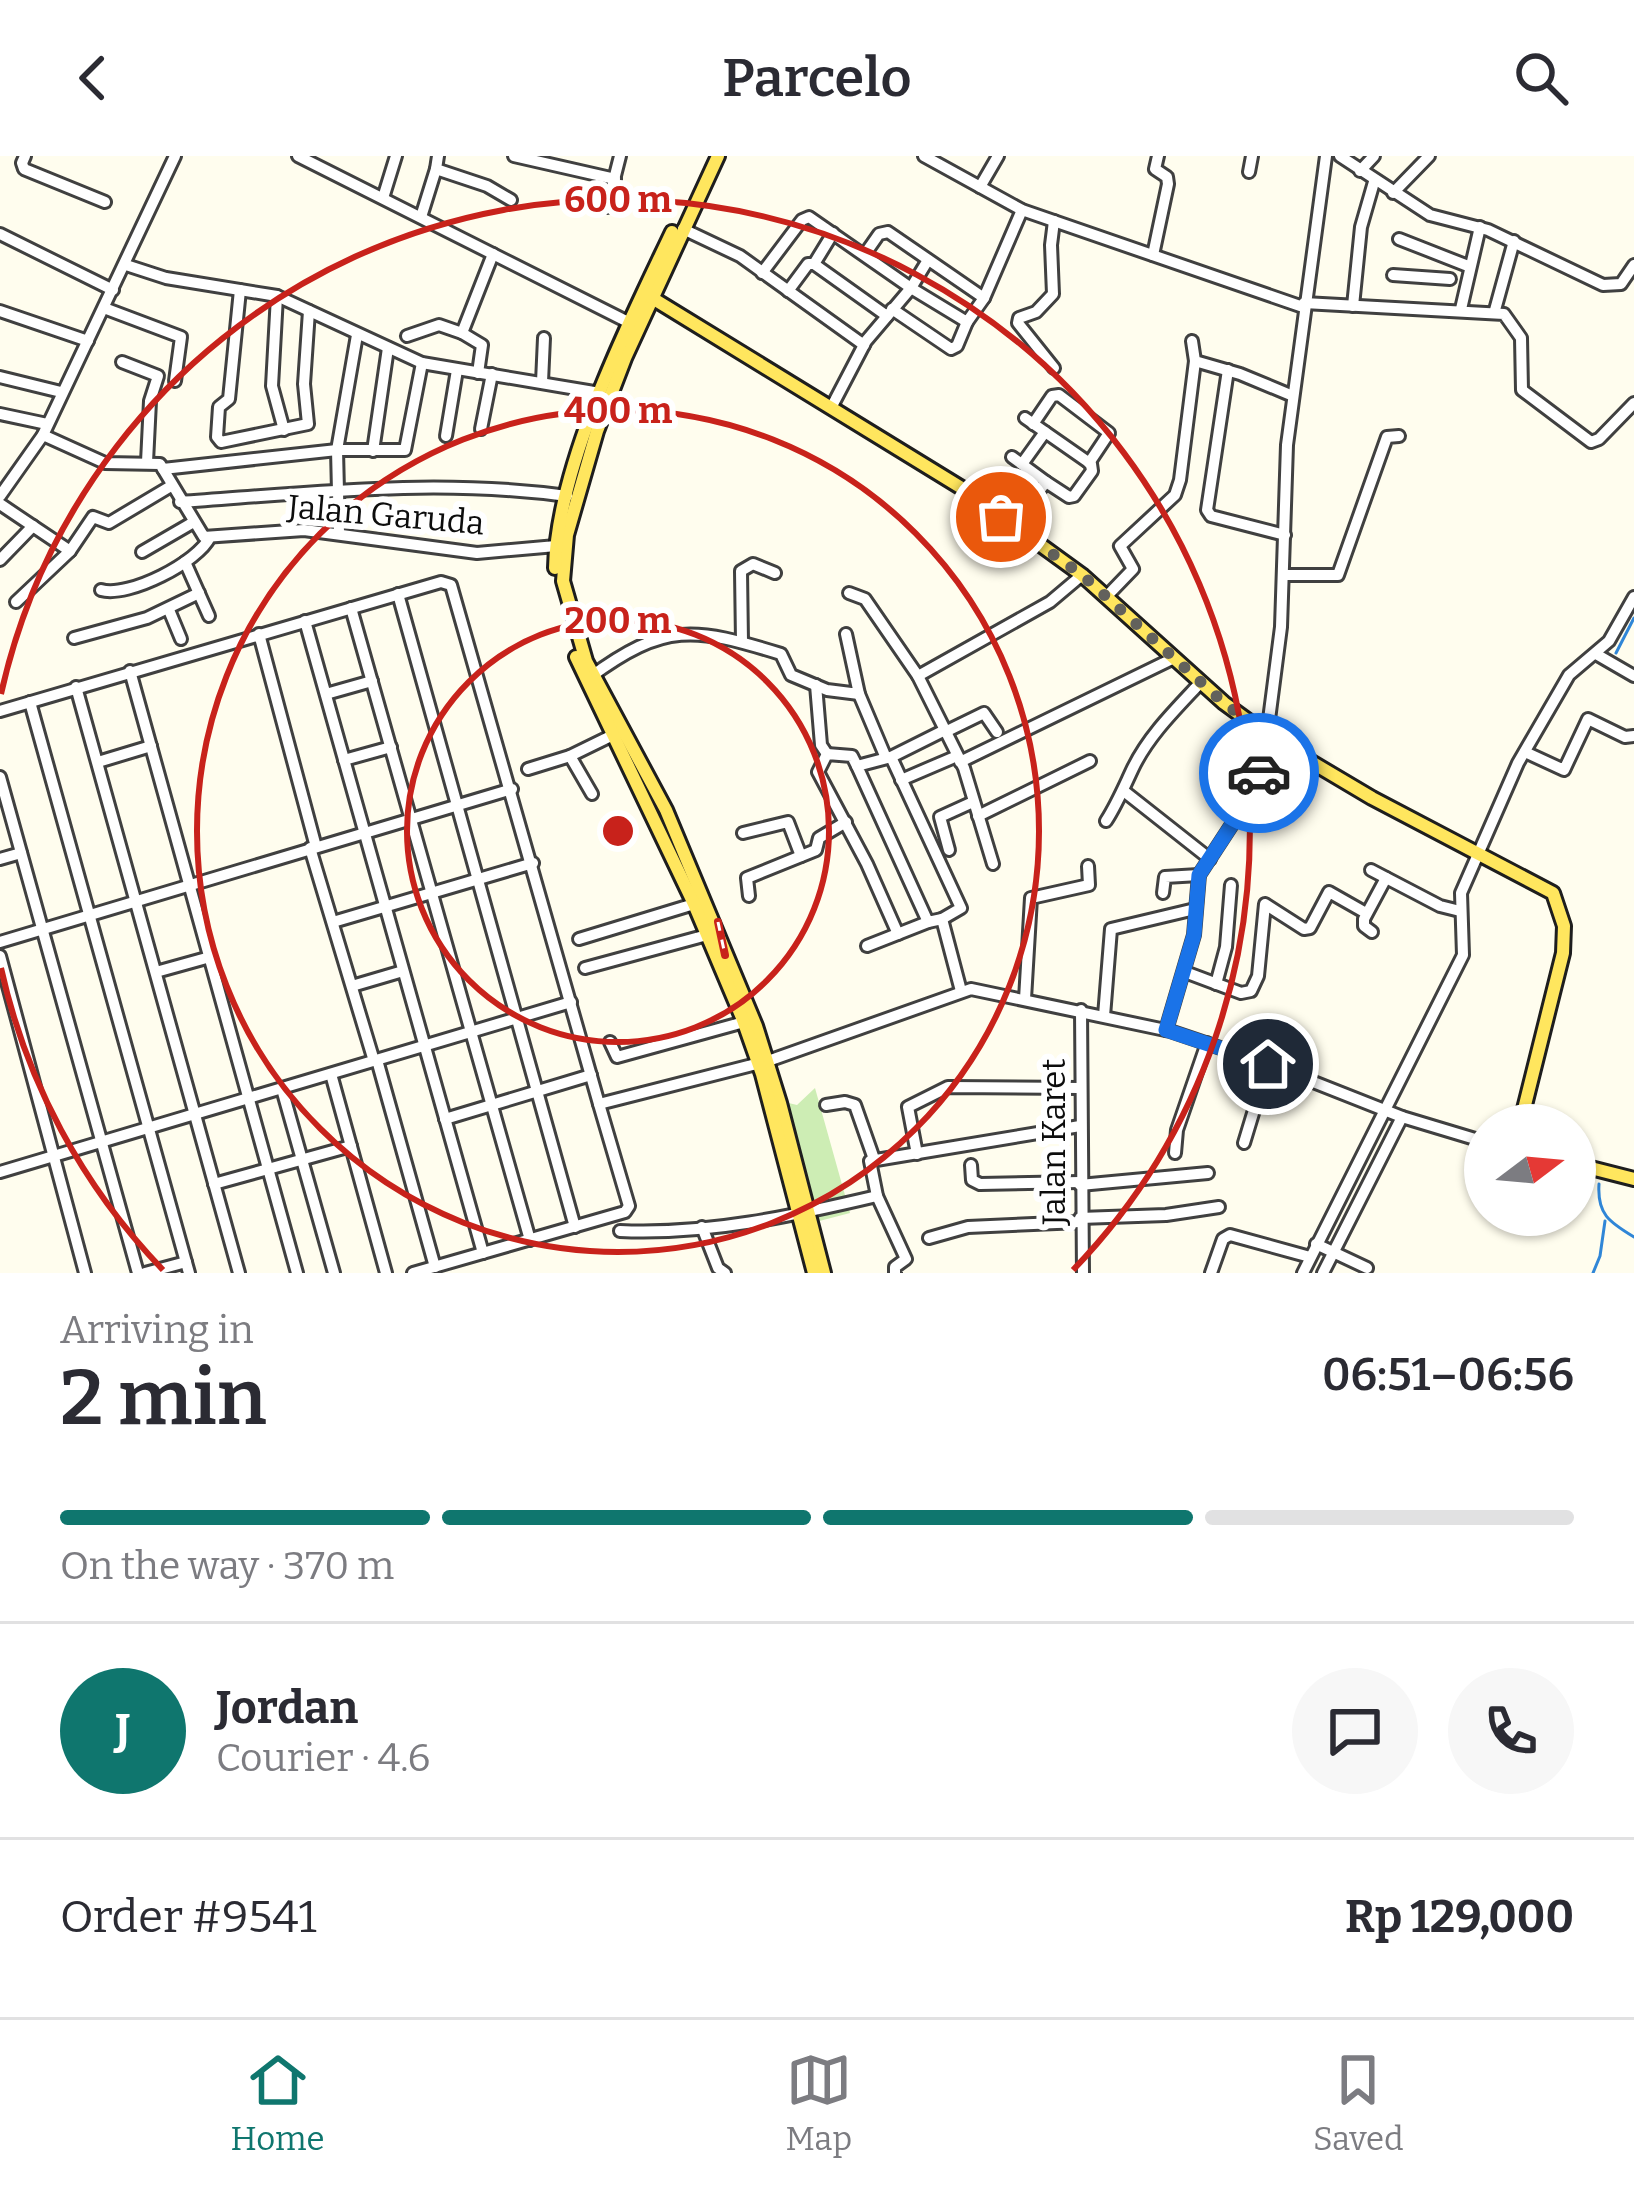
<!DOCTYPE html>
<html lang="en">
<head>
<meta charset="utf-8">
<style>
	:root { --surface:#fff; --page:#f7f7f7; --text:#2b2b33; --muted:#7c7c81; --line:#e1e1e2; --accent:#0f766e }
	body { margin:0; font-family:Bitter,serif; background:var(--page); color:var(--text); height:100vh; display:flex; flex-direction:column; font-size:45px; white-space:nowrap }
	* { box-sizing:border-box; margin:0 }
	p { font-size:39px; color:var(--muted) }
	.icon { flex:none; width:66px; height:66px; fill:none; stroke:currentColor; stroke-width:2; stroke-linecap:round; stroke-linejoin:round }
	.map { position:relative; height:1117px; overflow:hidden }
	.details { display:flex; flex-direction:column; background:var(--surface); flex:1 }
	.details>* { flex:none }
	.needle { width:78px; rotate:74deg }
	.controls { position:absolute; left:1464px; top:948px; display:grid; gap:24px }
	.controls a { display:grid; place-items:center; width:132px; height:132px; border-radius:50%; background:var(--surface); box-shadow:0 3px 9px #0004; font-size:60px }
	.pin { position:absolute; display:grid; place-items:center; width:102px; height:102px; color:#fff; margin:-51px; border:6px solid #fff; border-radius:50%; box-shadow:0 3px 12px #0007 }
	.courier { position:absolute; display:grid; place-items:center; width:120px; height:120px; margin:-60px; border:9px solid #1a73e8; border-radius:50%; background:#fff; color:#222; box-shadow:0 3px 15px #0007 }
	.head em { font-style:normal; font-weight:600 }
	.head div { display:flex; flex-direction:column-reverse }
	.head { display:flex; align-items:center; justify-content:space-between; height:204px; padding:0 60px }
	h1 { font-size:78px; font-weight:600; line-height:90px }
	.bar { display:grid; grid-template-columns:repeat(4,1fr); gap:18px 12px; align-content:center; height:144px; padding:0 60px }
	.bar i { height:15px; border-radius:9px; background:var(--line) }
	.bar .selected { background:var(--accent) }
	.bar p { grid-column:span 4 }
	.line { display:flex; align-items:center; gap:30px; padding:0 60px; border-top:3px solid var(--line) }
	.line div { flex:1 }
	.round { display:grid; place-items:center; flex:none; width:126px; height:126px; border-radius:63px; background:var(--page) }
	header { display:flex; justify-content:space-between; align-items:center; height:156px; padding:0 60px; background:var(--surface); font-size:54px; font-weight:600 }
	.menu { display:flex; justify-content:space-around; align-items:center; height:168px; border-top:3px solid var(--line); background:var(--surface); font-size:33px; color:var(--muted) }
	.menu a { display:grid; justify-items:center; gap:6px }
	.menu .selected { color:var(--accent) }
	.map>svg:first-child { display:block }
	.green { fill:#cdedb4 }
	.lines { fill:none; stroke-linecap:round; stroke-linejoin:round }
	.stream { stroke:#3086d7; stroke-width:3 }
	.minor-casing { stroke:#404040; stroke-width:16 }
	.major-casing { stroke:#1e1e1e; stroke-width:18 }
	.minor { stroke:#fff; stroke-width:10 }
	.major { stroke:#ffe65e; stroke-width:12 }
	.rail-casing { stroke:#c8221b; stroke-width:8 }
	.rail { stroke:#fff; stroke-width:3; stroke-dasharray:9; stroke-linecap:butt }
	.done { stroke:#62615c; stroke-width:12; stroke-dasharray:0 21.6 }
	.route { stroke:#1a73e8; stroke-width:15 }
	.ring { fill:none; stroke:#c8221b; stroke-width:6 }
	.labels { text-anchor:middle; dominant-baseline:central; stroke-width:12; stroke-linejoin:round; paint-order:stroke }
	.street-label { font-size:33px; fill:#0d0d0d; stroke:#fff }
	.centre { fill:#c8221b; stroke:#fff; stroke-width:6 }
	.ring-label { font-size:36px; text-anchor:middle; font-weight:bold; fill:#c8221b; stroke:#fff; stroke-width:12; stroke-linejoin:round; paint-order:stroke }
</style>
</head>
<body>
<header><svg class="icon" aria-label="back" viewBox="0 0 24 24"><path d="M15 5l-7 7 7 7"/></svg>Parcelo<svg class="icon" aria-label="search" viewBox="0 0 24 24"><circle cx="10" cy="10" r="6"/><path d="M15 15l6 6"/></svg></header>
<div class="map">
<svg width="1634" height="1117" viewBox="0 0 1634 1117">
	<rect width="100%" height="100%" fill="#fffdee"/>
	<polygon class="green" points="815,932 850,1057 808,1068 776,944 797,949"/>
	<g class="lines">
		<g class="stream">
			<polyline points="1616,497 1634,462"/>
			<path d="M1599,1028C1597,1058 1609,1066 1634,1081"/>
			<polyline points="1593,1117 1600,1100 1605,1065"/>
		</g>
		<defs>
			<g id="minor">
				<polyline points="25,0 22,7 24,13 105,46"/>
				<polyline points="298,0 636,170"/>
				<polyline points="438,0 436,13 487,30 511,44"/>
				<polyline points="514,0 615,23"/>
				<polyline points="924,0 1022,54 1303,151"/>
				<polyline points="1340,0 1430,59 1488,74 1603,129 1621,128 1634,109"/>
				<polyline points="1360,15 1374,0"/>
				<polyline points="1249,16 1252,0"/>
				<polyline points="980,31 998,0"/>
				<polyline points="1393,37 1429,0"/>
				<polyline points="383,42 396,0"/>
				<polyline points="607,51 620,0"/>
				<polyline points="421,61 436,13"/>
				<polyline points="1054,65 1051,89 1053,138 1036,156 1019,162 1018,167 1054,212"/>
				<polyline points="683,73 740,100 864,189"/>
				<polyline points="0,78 113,134"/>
				<polyline points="1399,83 1468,110"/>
				<polyline points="865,98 879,78 888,76 984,142"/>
				<polyline points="1153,99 1168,28 1167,21 1155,13 1158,0"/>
				<polyline points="814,108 833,77"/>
				<polyline points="126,109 166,122 277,140 422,207 600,237"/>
				<polyline points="762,117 802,64 809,61 911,132 967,166 984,142 1022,54"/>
				<polyline points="1393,119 1450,123"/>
				<polyline points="240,134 229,243 219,251 217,281 221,286 308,268 304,228 309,155"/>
				<polyline points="788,135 808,108 814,108 887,160"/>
				<polyline points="277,140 272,230 284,274"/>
				<polyline points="1304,147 1504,158 1521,182 1522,234 1591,286 1599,283 1634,247"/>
				<polyline points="1353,150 1361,71 1374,26"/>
				<polyline points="104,152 181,181 175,225"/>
				<polyline points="892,153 951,193 957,190 967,166"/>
				<polyline points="1461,153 1480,71"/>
				<polyline points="1495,154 1514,85"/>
				<polyline points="0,155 88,185"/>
				<polyline points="407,180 439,169 462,177"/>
				<polyline points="1192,185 1195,205 1240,218 1293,240"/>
				<polyline points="122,206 158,220 150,245 147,306"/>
				<polyline points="1228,214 1207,354 1211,360 1285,379"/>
				<polyline points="478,217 482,189 462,177 493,98"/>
				<polyline points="0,221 61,236"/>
				<polyline points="542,226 544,182"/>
				<polyline points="831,252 866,185 911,132 928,104"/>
				<polyline points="0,258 47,268"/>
				<polyline points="1033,268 1052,240 1059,239 1109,277 1089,307"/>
				<polyline points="481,273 492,218"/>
				<polyline points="43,279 105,307 160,308 204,381 304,374 477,397 556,390"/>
				<polyline points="446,280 457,214"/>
				<polyline points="373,295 388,192"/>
				<polyline points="1012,301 1046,326"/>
				<polyline points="1022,308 1045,276"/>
				<polyline points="163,313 337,294 405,294 422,207"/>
				<polyline points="0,340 43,279 175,0"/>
				<path d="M180,346C309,337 438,322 567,340"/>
				<polyline points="0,348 70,395 16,446"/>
				<polyline points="1013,369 1046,326 1069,341 1074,340 1092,315 1091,308 1025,262"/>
				<polyline points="339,377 337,294 357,179"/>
				<polyline points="70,395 93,361 109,367 171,330"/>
				<polyline points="142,396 192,367"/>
				<polyline points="0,404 33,370"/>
				<polyline points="185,406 209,460"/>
				<polyline points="1283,419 1338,419 1387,281 1399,280"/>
				<path d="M101,434C129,442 198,406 210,381"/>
				<polyline points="849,437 865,443 918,520"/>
				<polyline points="398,438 575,1071"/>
				<polyline points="1107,440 1133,413 1120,390 1175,339 1180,324 1195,205"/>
				<polyline points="351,452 530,1084"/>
				<polyline points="169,454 181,483"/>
				<polyline points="305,465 483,1097"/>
				<polyline points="259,478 316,691"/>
				<polyline points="74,482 147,462 199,437"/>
				<polyline points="742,486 741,415 753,408 775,417"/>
				<polyline points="1596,498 1634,520"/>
				<polyline points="130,515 297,1117"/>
				<path d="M589,522C665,466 694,471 781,498L791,519L827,534L859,538L846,478"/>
				<polyline points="816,529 821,589 827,598"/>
				<polyline points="76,531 239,1117"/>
				<polyline points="326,538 372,525"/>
				<polyline points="859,538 886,602"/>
				<polyline points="30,546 189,1117"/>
				<polyline points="0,555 441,426 451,429 599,948"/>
				<polyline points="945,574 891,601 857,610 928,766 942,763 961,835"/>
				<polyline points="945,576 984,557 997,576"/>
				<polyline points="1267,579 1281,471 1287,289 1326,0"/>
				<polyline points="1525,596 1564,614 1588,563 1625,581 1634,580"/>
				<polyline points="570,600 592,638"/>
				<polyline points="891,601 961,752 942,763"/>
				<polyline points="344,604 391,591"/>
				<polyline points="98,606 151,590"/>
				<polyline points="960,606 1174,502"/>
				<polyline points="857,610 852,600 827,598 818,616 867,708 898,778"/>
				<polyline points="528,613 570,600 615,578"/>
				<polyline points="0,621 138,1117"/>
				<polyline points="901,624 957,600"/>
				<polyline points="1125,636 1210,703"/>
				<polyline points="978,660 1090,605"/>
				<path d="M1106,665C1117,648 1124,631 1133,612C1149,579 1176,553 1201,526"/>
				<polyline points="743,677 788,666 801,700"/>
				<polyline points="310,692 374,905"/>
				<polyline points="949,694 940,661 973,646"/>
				<polyline points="0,703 21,697"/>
				<polyline points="993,708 964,612 918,520 1050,446 1082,419"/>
				<polyline points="1371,714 1440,750 1460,755"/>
				<polyline points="1163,737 1165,721 1199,719"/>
				<polyline points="749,740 747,722 816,694 819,682 846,666"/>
				<polyline points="333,766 533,707"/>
				<polyline points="1372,776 1364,770 1364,763 1386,722"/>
				<polyline points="579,783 694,748"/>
				<polyline points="0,786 512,633"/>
				<polyline points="867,790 928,766"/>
				<polyline points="0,800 85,1117"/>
				<polyline points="585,812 707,779"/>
				<polyline points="156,816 210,801"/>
				<polyline points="1185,816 1241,837 1251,835 1258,820 1265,748 1304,773 1310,772 1329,736 1366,757"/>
				<polyline points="1216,828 1226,791 1231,729"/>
				<polyline points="352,830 403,815"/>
				<polyline points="1025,843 1031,742 1089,729 1088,710"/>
				<polyline points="1081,854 1083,1117"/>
				<polyline points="1104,860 1111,773 1195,753"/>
				<polyline points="1166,874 1194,779 1199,719 1231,670 1276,585"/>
				<polyline points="610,886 617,901 744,866"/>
				<polyline points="377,904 435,1111"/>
				<polyline points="331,918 386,1117"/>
				<polyline points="282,933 334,1117"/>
				<polyline points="826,949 845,946 855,949 874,1003"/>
				<polyline points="445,963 591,919"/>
				<polyline points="1244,987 1268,908"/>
				<polyline points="1175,997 1177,974 1207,887"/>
				<polyline points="917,998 908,951 948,931 1080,932"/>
				<polyline points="971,1009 972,1024 980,1028 1080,1026"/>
				<polyline points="0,1016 571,846"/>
				<polyline points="214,1028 351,990"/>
				<polyline points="1080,1029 1208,1017"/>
				<polyline points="1080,1062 1166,1059 1219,1051"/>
				<polyline points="702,1071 718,1112 725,1117"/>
				<path d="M620,1075C708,1079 792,1060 877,1040"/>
				<polyline points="929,1082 968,1071 1080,1066"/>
				<polyline points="1316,1088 1367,1112"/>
				<polyline points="145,1117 186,1106"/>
				<polyline points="413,1117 625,1056 629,1050 599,948 768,905 971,833 1170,875 1268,908 1402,961 1485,986"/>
				<polyline points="895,1117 895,1111 906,1103 877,1040 870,1005 1080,970"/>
				<polyline points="1211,1117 1223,1083 1230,1079 1310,1101"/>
				<polyline points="1303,1117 1463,799 1461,737 1518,607 1569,519 1609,485 1634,441"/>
				<polyline points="1323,1117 1402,961"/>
			</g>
			<g id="major">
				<polyline points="718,0 625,202 597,275 567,379 563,425 586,505 666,654 756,870 780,947 824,1117"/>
				<polyline points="644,137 965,334 1082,419 1224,547 1276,585 1372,642 1553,737 1564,770 1563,797 1520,969"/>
				<path d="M555,412C557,309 628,169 672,76"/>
				<polyline points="576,501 694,748 743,864 762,918 814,1117"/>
				<polyline points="1575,1008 1634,1023"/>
			</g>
		</defs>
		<use href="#minor" class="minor-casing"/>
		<use href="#major" class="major-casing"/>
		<use href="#minor" class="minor"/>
		<use href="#major" class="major"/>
		<defs>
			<polyline id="rail" points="718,766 725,799"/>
		</defs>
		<use href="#rail" class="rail-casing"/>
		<use href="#rail" class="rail"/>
	</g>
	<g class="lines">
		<polyline class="done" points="1001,361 1082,419 1224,547 1276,585 1259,617"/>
		<polyline class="route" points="1259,617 1231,670 1199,719 1194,779 1166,874 1268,908"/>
	</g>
	<g class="ring">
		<circle cx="618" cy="675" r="211"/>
		<circle cx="618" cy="675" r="421"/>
		<path d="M163 1114A632 632 0 0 1 1 812M1 538A632 632 0 1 1 1073 1114"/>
	</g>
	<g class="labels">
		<g class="street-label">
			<text transform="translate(386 359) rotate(5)">Jalan Garuda</text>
			<text transform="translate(1054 986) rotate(-90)">Jalan Karet</text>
		</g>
	</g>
	<circle cx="618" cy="675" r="18" class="centre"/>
	<g class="ring-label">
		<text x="618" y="56">600 m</text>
		<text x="618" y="267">400 m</text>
		<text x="618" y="477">200 m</text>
	</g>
</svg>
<div class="controls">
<a><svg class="needle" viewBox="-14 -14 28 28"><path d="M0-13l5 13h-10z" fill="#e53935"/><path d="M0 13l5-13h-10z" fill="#7c7c81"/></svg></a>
</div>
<div class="pin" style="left:1001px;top:361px;background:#ea580c"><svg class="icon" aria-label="bag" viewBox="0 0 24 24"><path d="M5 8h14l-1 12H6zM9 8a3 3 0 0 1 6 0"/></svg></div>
<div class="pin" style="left:1268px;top:908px;background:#1f2937"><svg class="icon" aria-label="home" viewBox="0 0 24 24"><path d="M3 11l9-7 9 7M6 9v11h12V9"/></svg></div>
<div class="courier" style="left:1259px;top:617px"><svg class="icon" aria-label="car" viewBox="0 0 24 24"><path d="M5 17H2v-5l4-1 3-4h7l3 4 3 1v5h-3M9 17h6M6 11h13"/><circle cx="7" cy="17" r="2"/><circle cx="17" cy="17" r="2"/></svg></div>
</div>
<section class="details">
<div class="head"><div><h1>2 min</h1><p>Arriving in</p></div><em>06:51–06:56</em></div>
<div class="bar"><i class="selected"></i><i class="selected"></i><i class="selected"></i><i></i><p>On the way · 370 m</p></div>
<div class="line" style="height:216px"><b class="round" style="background:var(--accent);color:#fff">J</b><div><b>Jordan</b><p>Courier · 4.6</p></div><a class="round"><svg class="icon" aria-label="chat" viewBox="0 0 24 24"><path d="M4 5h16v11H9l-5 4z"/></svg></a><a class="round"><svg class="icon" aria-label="phone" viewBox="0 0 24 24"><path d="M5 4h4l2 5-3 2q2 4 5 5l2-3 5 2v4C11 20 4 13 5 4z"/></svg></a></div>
<div class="line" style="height:156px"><div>Order #9541</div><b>Rp 129,000</b></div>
</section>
<nav class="menu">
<a class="selected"><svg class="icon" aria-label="home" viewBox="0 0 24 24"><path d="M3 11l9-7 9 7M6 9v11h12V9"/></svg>Home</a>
<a><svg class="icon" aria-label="map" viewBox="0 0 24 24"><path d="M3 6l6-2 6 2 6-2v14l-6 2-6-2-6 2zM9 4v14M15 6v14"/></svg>Map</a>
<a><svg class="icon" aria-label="saved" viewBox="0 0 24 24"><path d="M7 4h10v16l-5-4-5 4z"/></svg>Saved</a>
</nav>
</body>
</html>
